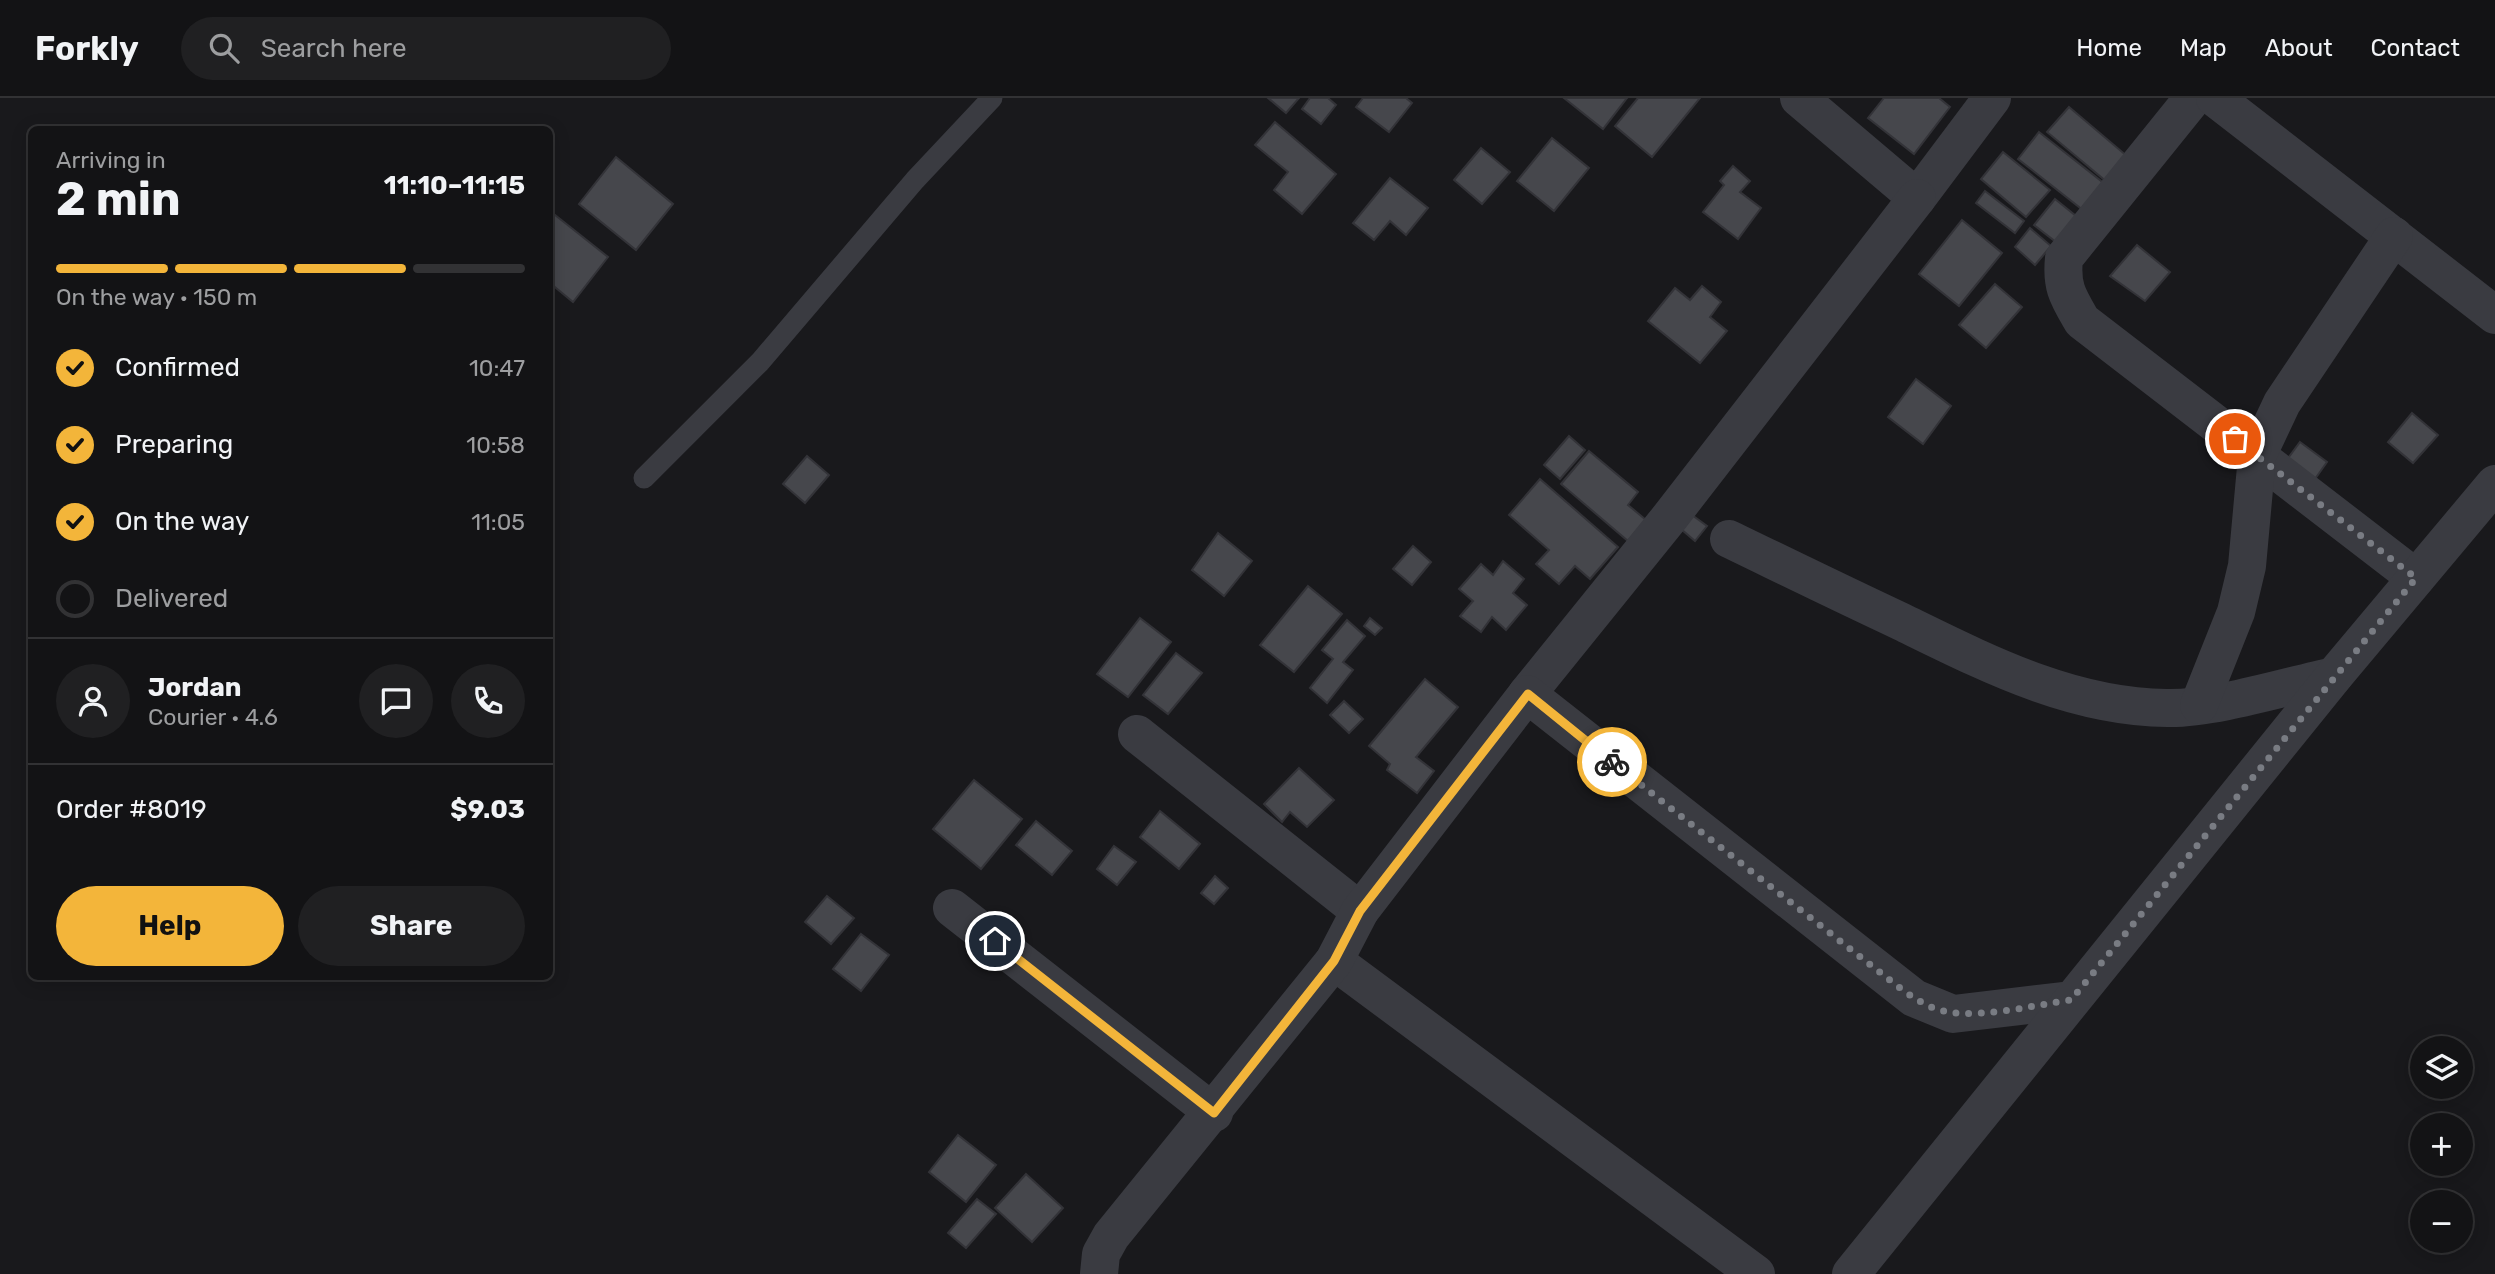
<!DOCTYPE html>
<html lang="en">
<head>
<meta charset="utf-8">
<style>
	:root { --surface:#131315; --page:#202022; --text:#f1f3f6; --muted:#9d9ea0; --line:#323234; --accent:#f3b53a }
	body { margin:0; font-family:Rubik,sans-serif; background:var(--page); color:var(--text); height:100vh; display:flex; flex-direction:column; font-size:26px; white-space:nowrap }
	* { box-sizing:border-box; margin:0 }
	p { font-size:23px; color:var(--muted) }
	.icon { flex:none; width:38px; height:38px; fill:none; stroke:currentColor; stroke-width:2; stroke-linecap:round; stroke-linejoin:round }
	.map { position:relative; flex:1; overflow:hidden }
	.panel { position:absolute; left:28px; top:28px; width:525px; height:854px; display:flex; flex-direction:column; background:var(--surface); border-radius:10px; box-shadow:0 4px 18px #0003,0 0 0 2px var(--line) }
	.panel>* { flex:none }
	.fabs { position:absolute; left:2410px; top:938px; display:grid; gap:14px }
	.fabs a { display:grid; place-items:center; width:63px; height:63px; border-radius:50%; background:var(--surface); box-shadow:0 4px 18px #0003,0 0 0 2px var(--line); font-size:35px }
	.pin { position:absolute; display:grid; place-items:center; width:60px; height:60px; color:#fff; margin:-30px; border:4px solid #fff; border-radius:50%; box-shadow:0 2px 7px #0007 }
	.courier { position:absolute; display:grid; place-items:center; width:70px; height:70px; margin:-35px; border:5px solid #f3b53a; border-radius:50%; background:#fff; color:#222; box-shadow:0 2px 9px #0007 }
	.summary em { font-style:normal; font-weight:700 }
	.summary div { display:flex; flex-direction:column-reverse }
	.summary { display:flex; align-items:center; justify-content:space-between; height:119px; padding:0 28px }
	h1 { font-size:46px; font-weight:700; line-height:52px }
	.bar { display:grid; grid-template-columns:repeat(4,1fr); gap:10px 7px; align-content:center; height:84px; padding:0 28px }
	.bar i { height:9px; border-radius:5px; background:var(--line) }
	.bar .on { background:var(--accent) }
	.bar p { grid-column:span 4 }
	.line { display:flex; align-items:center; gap:18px; padding:0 28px; border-top:2px solid var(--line) }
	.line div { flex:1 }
	.round { display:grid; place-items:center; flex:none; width:74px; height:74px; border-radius:37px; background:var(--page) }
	ol { padding:0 28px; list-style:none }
	li { display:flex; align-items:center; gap:21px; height:77px }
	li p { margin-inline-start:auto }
	li .icon { padding:7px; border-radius:50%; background:var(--accent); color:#111; stroke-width:4 }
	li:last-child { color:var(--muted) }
	li i { width:38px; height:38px; border:4px solid var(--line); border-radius:50% }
	.action { display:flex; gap:14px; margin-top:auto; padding:14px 28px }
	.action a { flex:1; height:80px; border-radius:42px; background:var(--accent); color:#111; font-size:28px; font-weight:700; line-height:80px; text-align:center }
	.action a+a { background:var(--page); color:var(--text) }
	header { display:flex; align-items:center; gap:42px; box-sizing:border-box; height:98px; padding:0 35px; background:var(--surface); border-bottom:2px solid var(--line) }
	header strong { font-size:33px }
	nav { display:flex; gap:38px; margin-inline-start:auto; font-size:24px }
	.search { width:490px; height:63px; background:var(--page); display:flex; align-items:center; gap:18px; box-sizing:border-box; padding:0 24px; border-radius:38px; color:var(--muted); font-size:26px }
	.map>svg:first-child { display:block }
	.building { fill:#46474c; stroke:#333338; stroke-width:2 }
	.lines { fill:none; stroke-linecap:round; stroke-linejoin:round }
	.lane { stroke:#3a3b41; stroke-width:21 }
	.street { stroke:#3a3b41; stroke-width:38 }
	.done { stroke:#797c83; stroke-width:7; stroke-dasharray:0 12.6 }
	.route { stroke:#f3b53a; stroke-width:9 }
</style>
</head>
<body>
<header>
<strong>Forkly</strong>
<div class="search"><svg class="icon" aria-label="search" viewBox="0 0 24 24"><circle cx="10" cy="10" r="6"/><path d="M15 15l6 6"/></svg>Search here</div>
<nav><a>Home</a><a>Map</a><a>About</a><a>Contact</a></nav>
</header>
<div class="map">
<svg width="2495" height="1176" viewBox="0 0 2495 1176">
	<rect width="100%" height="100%" fill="#19191c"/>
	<g class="building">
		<polygon points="1268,0 1299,0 1286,15"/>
		<polygon points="1310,0 1328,0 1336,7 1321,26 1302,11"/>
		<polygon points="1363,0 1406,0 1412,5 1389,34 1356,9"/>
		<polygon points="1564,0 1627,0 1603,31"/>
		<polygon points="1638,0 1700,0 1652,59 1615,28"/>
		<polygon points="1884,0 1939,0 1950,9 1914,56 1868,20"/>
		<polygon points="2069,9 2134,64 2113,89 2047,34"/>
		<polygon points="1275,24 1336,76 1302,116 1274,92 1288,74 1255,47"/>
		<polygon points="2039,34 2115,94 2093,120 2018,61"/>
		<polygon points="1552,40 1589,70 1554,113 1517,83"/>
		<polygon points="1481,50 1510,74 1482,106 1454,82"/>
		<polygon points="2003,54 2050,92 2026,119 1981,81"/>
		<polygon points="616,59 673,106 636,152 579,106"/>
		<polygon points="1733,68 1750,83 1740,94 1761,110 1738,141 1703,114 1724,87 1720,83"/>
		<polygon points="1390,80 1428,110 1406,137 1390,123 1374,142 1353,125"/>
		<polygon points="1985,93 2024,123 2015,135 1976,105"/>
		<polygon points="2055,101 2076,118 2056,144 2034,127"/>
		<polygon points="550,113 608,159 573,204 550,185"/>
		<polygon points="1962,122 2002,155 1959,208 1919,176"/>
		<polygon points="2030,130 2051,148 2035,167 2015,149"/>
		<polygon points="2137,147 2170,174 2145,203 2110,178"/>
		<polygon points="1995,186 2022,209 1986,250 1959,227"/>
		<polygon points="1702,188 1721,204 1710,219 1727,233 1700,265 1648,223 1675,190 1690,202"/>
		<polygon points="1916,281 1951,308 1923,346 1888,319"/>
		<polygon points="2412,315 2438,337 2413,365 2388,344"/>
		<polygon points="1569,338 1585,352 1560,381 1544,367"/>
		<polygon points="2300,344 2327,364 2310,388 2283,367"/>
		<polygon points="1589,353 1638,394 1628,407 1646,422 1628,443 1561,386"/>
		<polygon points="807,358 829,377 805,405 783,386"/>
		<polygon points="1540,381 1618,449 1590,481 1575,468 1559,486 1536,466 1549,452 1509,417"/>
		<polygon points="1692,417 1707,428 1695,443 1681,431"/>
		<polygon points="1218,435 1252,463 1224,498 1192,472"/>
		<polygon points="1413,448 1431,464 1412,487 1393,471"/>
		<polygon points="1503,463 1524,481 1513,495 1527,507 1506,532 1492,519 1481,534 1460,518 1473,503 1459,491 1481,466 1493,477"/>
		<polygon points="1308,488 1342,516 1294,574 1260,547"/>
		<polygon points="1140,520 1171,544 1128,599 1097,576"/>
		<polygon points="1370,520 1382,530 1375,537 1364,528"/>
		<polygon points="1347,522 1365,538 1343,564 1353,572 1327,605 1310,590 1333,561 1322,552"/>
		<polygon points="1176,555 1202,575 1168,616 1143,597"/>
		<polygon points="1425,581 1458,609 1416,659 1434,673 1417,695 1387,672 1390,666 1369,648"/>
		<polygon points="1344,603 1363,621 1349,635 1330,617"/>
		<polygon points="1299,670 1334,702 1307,729 1290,714 1282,724 1264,706"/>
		<polygon points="974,682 1022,721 981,771 933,731"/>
		<polygon points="1160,713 1200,746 1179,771 1140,739"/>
		<polygon points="1036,723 1072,753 1052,777 1016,747"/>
		<polygon points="1114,748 1136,764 1117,787 1097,771"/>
		<polygon points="1215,778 1228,790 1214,806 1201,795"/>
		<polygon points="827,798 854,820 831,846 805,824"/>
		<polygon points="861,836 889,857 861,893 833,871"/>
		<polygon points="958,1037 996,1067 966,1104 929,1074"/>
		<polygon points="1026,1076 1063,1110 1032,1144 995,1110"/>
		<polygon points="977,1101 996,1116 966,1150 948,1135"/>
	</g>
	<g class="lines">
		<polyline class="lane" points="644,380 760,264 915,82 992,0"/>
		<g class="street">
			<polyline points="1799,0 1917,100 1992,0"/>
			<path d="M2193,0L2064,160C2061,189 2068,199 2082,223L2416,480"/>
			<polyline points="2215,0 2495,217"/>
			<path d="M1729,441C1787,469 1844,497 1902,524C1986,565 2071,609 2167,610C2214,611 2287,588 2334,578"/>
			<polyline points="1527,596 1670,419 1917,100"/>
			<polyline points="2199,607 2236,514 2247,468 2257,358 2282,305 2394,138"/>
			<polyline points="1137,636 1360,813"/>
			<polyline points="952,810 1214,1015"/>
			<polyline points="1334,863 1756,1176"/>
			<polyline points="1099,1176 1101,1156 1111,1138 1334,863 1360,813 1527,596 1914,900 1953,916 2071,902"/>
			<polyline points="1851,1176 2334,578 2495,386"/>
		</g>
	</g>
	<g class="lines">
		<path class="done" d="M1612,664L1886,879C1900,890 1915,902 1931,909C1967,925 2032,907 2071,902L2416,480L2235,341"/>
		<polyline class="route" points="995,843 1214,1015 1334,863 1360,813 1528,596 1612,664"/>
	</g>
</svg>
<div class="fabs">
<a><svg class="icon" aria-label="layers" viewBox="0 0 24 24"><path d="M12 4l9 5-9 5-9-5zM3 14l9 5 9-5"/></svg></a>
<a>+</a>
<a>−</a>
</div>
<div class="pin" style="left:2235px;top:341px;background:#ea580c"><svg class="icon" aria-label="bag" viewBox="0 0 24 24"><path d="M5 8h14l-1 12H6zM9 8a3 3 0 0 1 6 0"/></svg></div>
<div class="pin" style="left:995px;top:843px;background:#1f2937"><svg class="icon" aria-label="home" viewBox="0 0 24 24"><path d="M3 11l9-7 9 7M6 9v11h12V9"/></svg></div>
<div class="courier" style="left:1612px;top:664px"><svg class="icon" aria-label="bike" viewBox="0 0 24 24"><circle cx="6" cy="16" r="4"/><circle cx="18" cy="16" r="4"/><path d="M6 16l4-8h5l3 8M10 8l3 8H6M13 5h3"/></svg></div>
<section class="panel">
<div class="summary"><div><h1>2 min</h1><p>Arriving in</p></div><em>11:10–11:15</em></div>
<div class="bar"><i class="on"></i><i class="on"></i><i class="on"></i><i></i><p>On the way · 150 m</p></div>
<ol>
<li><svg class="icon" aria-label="check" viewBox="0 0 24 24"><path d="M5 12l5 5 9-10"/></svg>Confirmed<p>10:47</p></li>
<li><svg class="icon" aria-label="check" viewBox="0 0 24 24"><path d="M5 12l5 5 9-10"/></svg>Preparing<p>10:58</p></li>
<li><svg class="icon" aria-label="check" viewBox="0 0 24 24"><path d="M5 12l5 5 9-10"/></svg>On the way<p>11:05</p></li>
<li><i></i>Delivered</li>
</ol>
<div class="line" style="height:126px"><a class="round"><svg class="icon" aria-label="person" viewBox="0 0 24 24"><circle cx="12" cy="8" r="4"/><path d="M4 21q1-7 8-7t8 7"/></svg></a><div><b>Jordan</b><p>Courier · 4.6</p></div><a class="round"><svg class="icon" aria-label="chat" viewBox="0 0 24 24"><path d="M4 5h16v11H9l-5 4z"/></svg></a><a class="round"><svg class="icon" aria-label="phone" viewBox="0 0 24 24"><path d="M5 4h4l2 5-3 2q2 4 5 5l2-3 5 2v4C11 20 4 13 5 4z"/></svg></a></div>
<div class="line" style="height:91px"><div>Order #8019</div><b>$9.03</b></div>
<div class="action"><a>Help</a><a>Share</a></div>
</section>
</div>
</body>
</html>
